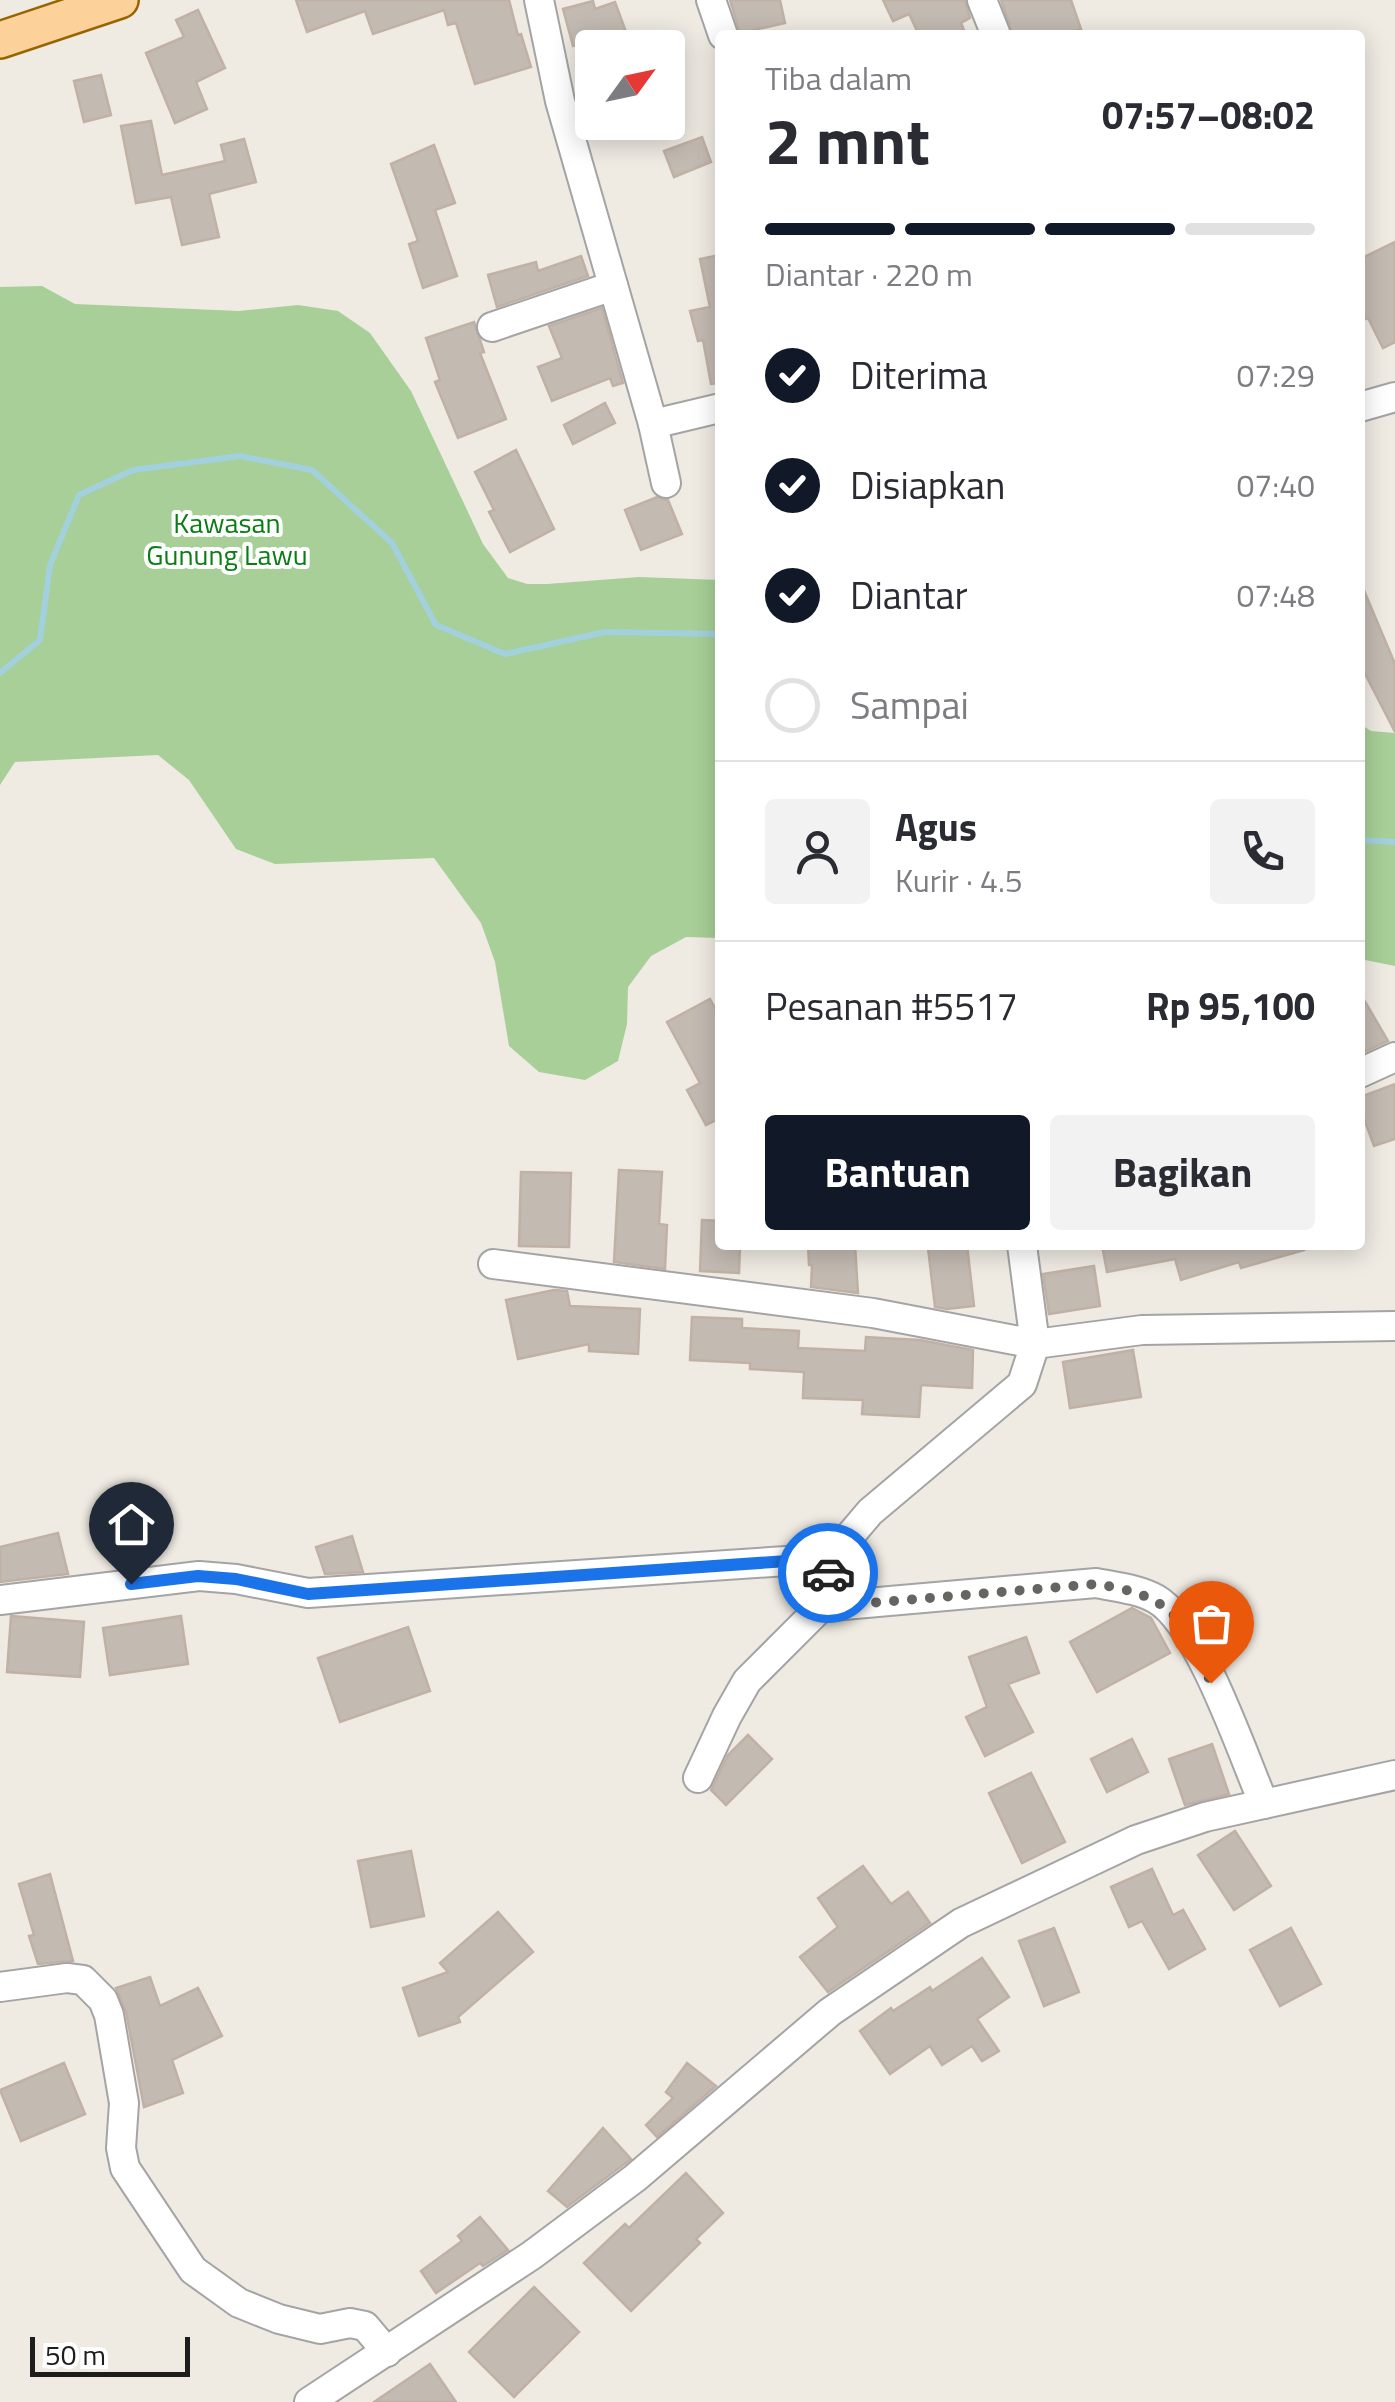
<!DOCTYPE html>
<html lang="id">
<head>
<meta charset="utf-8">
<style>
	:root { --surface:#fff; --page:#f2f2f3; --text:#2b2b33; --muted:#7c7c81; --line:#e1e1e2; --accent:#111827 }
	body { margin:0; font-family:"Titillium Web",sans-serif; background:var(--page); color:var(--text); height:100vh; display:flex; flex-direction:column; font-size:38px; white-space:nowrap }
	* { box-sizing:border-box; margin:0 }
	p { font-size:32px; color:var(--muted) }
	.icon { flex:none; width:55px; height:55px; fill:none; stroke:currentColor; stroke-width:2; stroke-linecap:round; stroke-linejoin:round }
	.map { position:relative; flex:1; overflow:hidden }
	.details { position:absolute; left:715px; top:30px; width:650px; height:1220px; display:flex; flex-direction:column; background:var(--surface); border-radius:10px; box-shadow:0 5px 25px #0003 }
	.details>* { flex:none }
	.needle { width:65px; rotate:57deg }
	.buttons { position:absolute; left:575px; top:30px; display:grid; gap:20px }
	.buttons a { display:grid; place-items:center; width:110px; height:110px; border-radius:10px; background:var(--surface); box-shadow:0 5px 25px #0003; font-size:50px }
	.scale { position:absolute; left:30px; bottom:25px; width:160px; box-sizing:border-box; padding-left:10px; border:5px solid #1d1d1d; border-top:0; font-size:28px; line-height:35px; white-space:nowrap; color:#1d1d1d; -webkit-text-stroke:8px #fff; paint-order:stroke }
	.pin { position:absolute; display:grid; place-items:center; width:85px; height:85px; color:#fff; margin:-102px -42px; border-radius:50% 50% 50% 0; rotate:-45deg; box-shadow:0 0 10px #0007 }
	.pin .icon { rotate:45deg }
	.courier { position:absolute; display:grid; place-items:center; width:100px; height:100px; margin:-50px; border:8px solid #1a73e8; border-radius:50%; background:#fff; color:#222; box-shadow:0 2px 12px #0007 }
	.summary em { font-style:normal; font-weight:700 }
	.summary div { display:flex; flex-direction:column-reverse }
	.summary { display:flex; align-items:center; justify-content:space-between; height:170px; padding:0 50px }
	h1 { font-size:65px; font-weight:700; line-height:75px }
	.bar { display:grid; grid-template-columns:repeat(4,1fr); gap:15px 10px; align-content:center; height:120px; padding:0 50px }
	.bar i { height:12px; border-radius:8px; background:var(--line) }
	.bar .selected { background:var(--accent) }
	.bar p { grid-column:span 4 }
	.line { display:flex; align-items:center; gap:25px; padding:0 50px; border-top:2px solid var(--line) }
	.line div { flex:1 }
	.round { display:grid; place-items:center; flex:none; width:105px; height:105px; border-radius:10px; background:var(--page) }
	ol { padding:0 50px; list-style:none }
	li { display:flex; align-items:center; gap:30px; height:110px }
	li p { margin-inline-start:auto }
	li .icon { padding:10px; border-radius:50%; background:var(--accent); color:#fff; stroke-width:4 }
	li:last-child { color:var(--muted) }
	li i { width:55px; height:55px; border:5px solid var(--line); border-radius:50% }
	.cta { display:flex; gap:20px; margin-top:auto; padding:20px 50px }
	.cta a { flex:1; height:115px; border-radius:10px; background:var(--accent); color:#fff; font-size:40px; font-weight:700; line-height:115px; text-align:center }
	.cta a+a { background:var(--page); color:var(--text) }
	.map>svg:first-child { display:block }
	.forest { fill:#a7cf97 }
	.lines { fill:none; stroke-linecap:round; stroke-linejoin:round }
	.stream { stroke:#a3d0dd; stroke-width:6 }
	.building { fill:#c3bab2; stroke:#c1b1a5; stroke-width:2.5 }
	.minor-casing { stroke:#a4a4a4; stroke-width:32 }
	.major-casing { stroke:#976500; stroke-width:40 }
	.minor { stroke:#fff; stroke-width:28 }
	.major { stroke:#fdd29a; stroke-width:35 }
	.done { stroke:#666562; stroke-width:10; stroke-dasharray:0 18 }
	.route { stroke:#1a73e8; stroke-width:12 }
	.labels { text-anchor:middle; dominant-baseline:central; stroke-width:8; stroke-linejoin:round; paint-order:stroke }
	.park-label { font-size:28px; fill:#0a7d14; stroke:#fff }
</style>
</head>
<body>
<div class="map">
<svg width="1395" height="2402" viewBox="0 0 1395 2402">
	<rect width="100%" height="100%" fill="#efebe3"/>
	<g class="forest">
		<polygon points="42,286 75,304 239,311 298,305 338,311 370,333 411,391 483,544 508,578 527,584 547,584 639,577 720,580 720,938 686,937 651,956 628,987 627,1024 618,1061 585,1080 539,1072 509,1046 495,962 481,923 434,858 275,864 236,849 189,780 158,755 15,762 0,785 0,287"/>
		<polygon points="1360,724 1371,731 1395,733 1395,966 1360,959"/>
	</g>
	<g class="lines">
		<g class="stream">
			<polyline points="0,673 40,640 50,565 79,495 133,470 240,456 312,470 392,543 436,625 505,654 605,632 720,634"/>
			<polyline points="1360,840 1395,842"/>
		</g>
	</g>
	<g class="building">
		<polygon points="296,0 509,0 518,35 521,34 531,67 475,84 456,23 448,25 444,10 373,34 365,11 307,32"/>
		<polygon points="730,0 780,0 785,23 740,33"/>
		<polygon points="883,0 965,0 970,18 961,23 966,35 919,35 909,14 893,21"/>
		<polygon points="1001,0 1071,0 1081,29 1063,35 1013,35"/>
		<polygon points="593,1 595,9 615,2 632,48 611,48 607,36 573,46 563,9"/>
		<polygon points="198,10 225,68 196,82 207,109 175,123 146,53 184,37 176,20"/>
		<polygon points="101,75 111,115 84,122 74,81"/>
		<polygon points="151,121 162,175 225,161 221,145 244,139 256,182 209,194 219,237 182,245 171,197 136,203 121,126"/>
		<polygon points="702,137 711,162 674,177 664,151"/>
		<polygon points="434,145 455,203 435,210 457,276 423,288 409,244 418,241 391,164"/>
		<polygon points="1395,242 1395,342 1383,348 1368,318 1360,321 1360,259"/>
		<polygon points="720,255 720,383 711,384 703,340 698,341 690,311 710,307 700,259"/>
		<polygon points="581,256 588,276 497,307 488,275 536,262 538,271"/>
		<polygon points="602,308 623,383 613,386 610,378 552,401 538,367 562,358 549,326"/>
		<polygon points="474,322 484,352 480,353 506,419 458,438 435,382 440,380 426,338"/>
		<polygon points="605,403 615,423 573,444 564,425"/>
		<polygon points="516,450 554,529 510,552 489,512 494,510 475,472"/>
		<polygon points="657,497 668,500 682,534 641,550 625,510"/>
		<polygon points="1360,581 1395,664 1395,732 1360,664"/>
		<polygon points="1360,993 1388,1041 1360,1054"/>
		<polygon points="710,999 720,1017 720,1118 706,1125 687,1090 700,1083 667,1022"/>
		<polygon points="1395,1084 1395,1139 1374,1146 1360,1108 1360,1097"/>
		<polygon points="619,1170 662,1172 659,1224 667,1225 665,1269 614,1262"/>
		<polygon points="521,1172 571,1173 569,1247 519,1246"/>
		<polygon points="702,1220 720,1221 720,1245 740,1245 739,1273 700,1271"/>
		<polygon points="808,1245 855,1245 858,1293 811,1287 812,1265 809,1265"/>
		<polygon points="967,1245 974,1306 947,1309 935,1307 928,1248"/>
		<polygon points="1102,1245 1303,1245 1304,1250 1241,1268 1239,1262 1181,1280 1175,1259 1107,1272"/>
		<polygon points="1094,1266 1100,1306 1049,1314 1043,1274"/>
		<polygon points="554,1290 567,1291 570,1306 640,1309 638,1354 589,1351 589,1344 518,1359 506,1300"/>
		<polygon points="692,1317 742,1319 742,1328 799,1331 798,1348 865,1351 866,1337 920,1340 973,1350 972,1388 921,1385 919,1417 862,1414 863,1400 803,1398 804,1372 750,1369 750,1363 690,1360"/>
		<polygon points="1133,1350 1141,1397 1070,1408 1063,1362"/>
		<polygon points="58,1533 68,1574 0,1582 0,1547"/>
		<polygon points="352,1536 363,1572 325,1574 316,1547"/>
		<polygon points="1132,1608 1151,1618 1170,1653 1097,1692 1070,1642"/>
		<polygon points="11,1616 84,1622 80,1677 7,1672"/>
		<polygon points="181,1616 188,1664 110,1675 103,1628"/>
		<polygon points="408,1627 430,1691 340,1722 318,1658"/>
		<polygon points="1026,1637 1039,1673 1008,1684 1033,1732 985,1756 966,1717 987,1707 969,1657"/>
		<polygon points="748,1735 772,1759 726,1805 711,1790 728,1755"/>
		<polygon points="1132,1739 1148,1772 1107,1792 1091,1759"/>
		<polygon points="1212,1744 1229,1794 1185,1805 1169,1759"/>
		<polygon points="1031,1773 1065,1842 1022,1863 989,1793"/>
		<polygon points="1235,1831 1271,1886 1234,1910 1198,1855"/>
		<polygon points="411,1851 424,1916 371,1927 358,1861"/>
		<polygon points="863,1866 891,1904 908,1892 930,1923 828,1992 800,1957 838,1927 818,1898"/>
		<polygon points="1152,1869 1173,1915 1183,1910 1205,1949 1169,1969 1142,1921 1129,1927 1111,1887"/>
		<polygon points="50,1874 73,1961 38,1964 29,1936 34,1935 19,1884"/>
		<polygon points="498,1912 533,1952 458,2017 460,2022 419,2036 403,1988 448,1972 440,1963"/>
		<polygon points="1054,1928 1079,1992 1044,2006 1019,1941"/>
		<polygon points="1291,1928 1321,1984 1280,2006 1250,1950"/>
		<polygon points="982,1958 1009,1997 977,2019 999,2051 982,2061 972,2046 942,2065 930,2046 890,2074 860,2031 891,2008 893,2011 930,1987 932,1991"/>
		<polygon points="150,1977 160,2006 198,1988 222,2036 172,2060 183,2093 144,2107 126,2012 116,1988"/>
		<polygon points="64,2063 85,2114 21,2141 0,2090"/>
		<polygon points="687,2063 716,2086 657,2137 646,2125 673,2098 666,2092"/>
		<polygon points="603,2128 631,2159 567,2207 548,2191"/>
		<polygon points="686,2173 723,2213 696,2239 700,2243 631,2311 584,2263 625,2224 629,2228"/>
		<polygon points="480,2217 508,2250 483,2266 480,2263 436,2293 421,2271 462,2241 458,2236"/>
		<polygon points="534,2287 579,2332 514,2397 469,2352"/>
		<polygon points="430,2364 456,2402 374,2402"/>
	</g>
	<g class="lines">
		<defs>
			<g id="minor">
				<polyline points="539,0 560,101 653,424 720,408"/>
				<polyline points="711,0 723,35"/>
				<polyline points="982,0 996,35"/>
				<polyline points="492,327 613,286"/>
				<polyline points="1360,407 1395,397"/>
				<polyline points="653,424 666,483"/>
				<polyline points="1360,1073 1395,1057"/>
				<polyline points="493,1264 873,1313 1035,1344 1142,1330 1395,1326"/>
				<polyline points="0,1600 199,1576 236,1579 308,1593 831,1558"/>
				<path d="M821,1607L1096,1583C1116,1587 1138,1589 1156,1599C1199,1623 1243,1756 1264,1804"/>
				<polyline points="698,1778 727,1716 747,1681 821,1607 831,1558 870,1512 1022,1384 1035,1344 1022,1245"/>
				<polyline points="0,1987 67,1978 83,1980 103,2000 109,2015 124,2103 121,2148 125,2168 193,2270 239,2303 279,2319 320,2329 350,2323 365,2326 387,2352"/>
				<polyline points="309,2402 532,2255 635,2178 830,2012 961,1923 1136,1840 1205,1817 1395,1775"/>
			</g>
			<polyline id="major" points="0,40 120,0"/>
		</defs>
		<use href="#minor" class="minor-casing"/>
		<use href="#major" class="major-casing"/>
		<use href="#minor" class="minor"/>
		<use href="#major" class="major"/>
	</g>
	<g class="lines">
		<path class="done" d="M828,1573L821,1607L1096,1584C1171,1596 1182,1615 1211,1683"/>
		<polyline class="route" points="131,1584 198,1576 236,1579 308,1594 831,1558 828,1573"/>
	</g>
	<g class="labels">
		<g class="park-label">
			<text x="227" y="522">Kawasan<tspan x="227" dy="32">Gunung Lawu</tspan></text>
		</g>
	</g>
</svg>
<div class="buttons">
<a><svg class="needle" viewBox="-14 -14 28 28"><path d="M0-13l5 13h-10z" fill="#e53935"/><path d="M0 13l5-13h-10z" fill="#7c7c81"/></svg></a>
</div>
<div class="scale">50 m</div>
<div class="pin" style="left:1211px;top:1683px;background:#ea580c"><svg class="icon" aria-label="bag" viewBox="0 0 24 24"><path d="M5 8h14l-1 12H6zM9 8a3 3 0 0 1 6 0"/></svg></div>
<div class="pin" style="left:131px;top:1584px;background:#1f2937"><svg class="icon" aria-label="home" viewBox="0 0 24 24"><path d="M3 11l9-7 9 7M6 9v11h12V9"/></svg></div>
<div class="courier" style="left:828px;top:1573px"><svg class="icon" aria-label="car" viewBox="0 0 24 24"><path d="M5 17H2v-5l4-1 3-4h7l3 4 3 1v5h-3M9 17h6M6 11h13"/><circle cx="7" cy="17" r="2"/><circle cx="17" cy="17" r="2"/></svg></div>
<section class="details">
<div class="summary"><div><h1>2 mnt</h1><p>Tiba dalam</p></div><em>07:57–08:02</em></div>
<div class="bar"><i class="selected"></i><i class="selected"></i><i class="selected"></i><i></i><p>Diantar · 220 m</p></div>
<ol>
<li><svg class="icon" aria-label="check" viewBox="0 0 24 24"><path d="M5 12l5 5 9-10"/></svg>Diterima<p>07:29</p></li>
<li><svg class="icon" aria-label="check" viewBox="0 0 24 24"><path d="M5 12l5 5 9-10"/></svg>Disiapkan<p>07:40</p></li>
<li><svg class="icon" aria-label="check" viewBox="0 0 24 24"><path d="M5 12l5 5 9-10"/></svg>Diantar<p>07:48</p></li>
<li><i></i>Sampai</li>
</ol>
<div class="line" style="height:180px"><a class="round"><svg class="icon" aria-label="person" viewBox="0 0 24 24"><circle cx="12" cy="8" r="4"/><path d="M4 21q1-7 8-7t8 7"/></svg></a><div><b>Agus</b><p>Kurir · 4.5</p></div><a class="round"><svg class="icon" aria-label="phone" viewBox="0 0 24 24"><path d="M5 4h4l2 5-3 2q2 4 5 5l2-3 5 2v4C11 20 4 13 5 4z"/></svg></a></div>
<div class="line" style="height:130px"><div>Pesanan #5517</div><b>Rp 95,100</b></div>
<div class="cta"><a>Bantuan</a><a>Bagikan</a></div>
</section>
</div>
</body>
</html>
